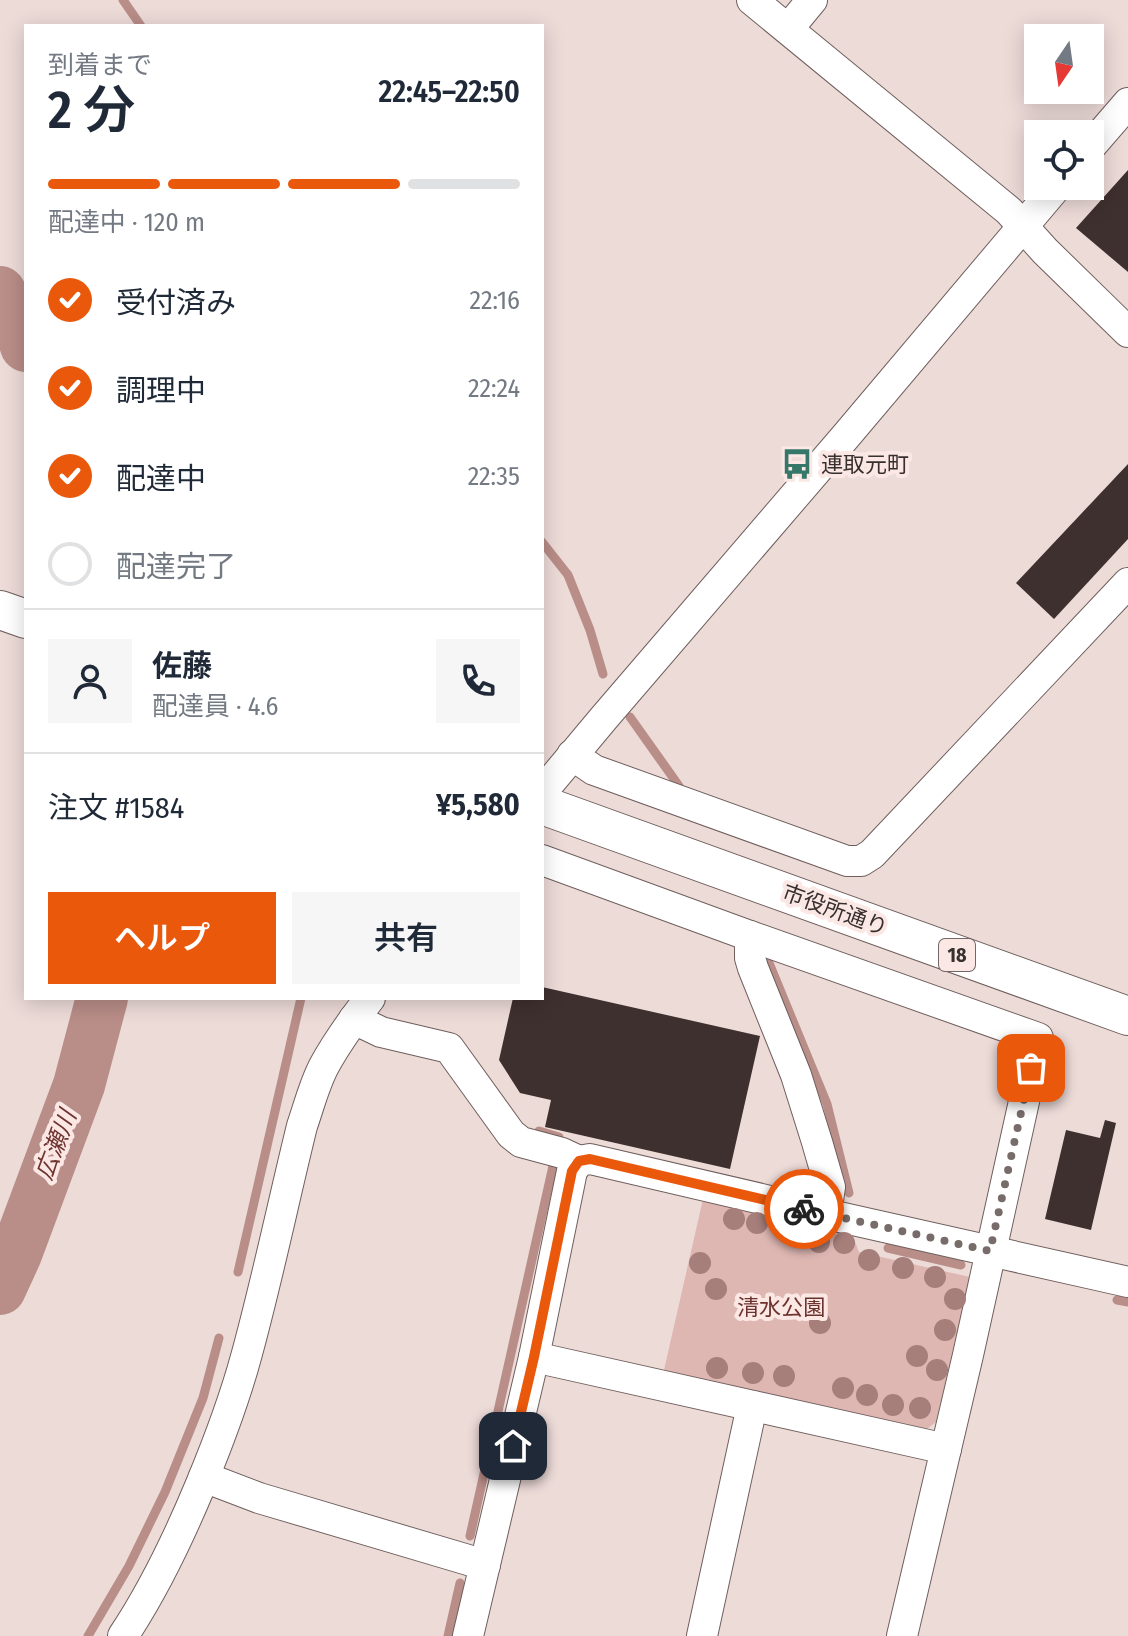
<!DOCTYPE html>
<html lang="ja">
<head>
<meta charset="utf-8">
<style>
	:root { --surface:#fff; --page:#f6f6f7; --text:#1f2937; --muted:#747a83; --line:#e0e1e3; --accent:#ea580c }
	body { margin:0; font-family:"Fira Sans Condensed","Noto Sans JP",sans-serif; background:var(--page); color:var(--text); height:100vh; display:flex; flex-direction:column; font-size:30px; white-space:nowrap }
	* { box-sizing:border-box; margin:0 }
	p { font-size:26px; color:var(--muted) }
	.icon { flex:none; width:44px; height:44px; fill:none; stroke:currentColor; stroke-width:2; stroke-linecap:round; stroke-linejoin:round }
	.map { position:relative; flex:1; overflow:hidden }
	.details { position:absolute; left:24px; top:24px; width:520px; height:976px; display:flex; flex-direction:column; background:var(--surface); border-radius:0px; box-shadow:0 4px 20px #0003 }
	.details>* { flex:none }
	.needle { width:52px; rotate:193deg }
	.fabs { position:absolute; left:1024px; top:24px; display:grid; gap:16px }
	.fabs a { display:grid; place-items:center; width:80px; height:80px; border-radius:0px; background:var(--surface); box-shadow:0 4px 20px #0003; font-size:40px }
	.pin { position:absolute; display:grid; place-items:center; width:68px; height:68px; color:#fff; margin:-34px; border-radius:16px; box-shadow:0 4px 12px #0006 }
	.courier { position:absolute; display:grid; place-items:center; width:80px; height:80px; margin:-40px; border:6px solid #ea580c; border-radius:50%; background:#fff; color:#222; box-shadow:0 2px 10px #0007 }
	.head em { font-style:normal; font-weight:600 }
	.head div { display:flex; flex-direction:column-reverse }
	.head { display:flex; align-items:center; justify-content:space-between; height:136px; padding:0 24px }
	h1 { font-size:52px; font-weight:600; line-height:60px }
	.bar { display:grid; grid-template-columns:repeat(4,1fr); gap:12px 8px; align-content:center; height:96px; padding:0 24px }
	.bar i { height:10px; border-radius:6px; background:var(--line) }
	.bar .active { background:var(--accent) }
	.bar p { grid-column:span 4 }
	.line { display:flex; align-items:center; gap:20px; padding:0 24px; border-top:2px solid var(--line) }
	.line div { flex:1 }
	.round { display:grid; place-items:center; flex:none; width:84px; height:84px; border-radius:0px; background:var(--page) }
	ol { padding:0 24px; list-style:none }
	li { display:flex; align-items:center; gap:24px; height:88px }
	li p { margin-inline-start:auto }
	li .icon { padding:8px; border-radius:50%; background:var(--accent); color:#fff; stroke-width:4 }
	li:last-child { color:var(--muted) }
	li i { width:44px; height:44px; border:4px solid var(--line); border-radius:50% }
	.cta { display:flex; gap:16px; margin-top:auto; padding:16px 24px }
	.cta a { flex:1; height:92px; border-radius:0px; background:var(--accent); color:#fff; font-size:32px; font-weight:600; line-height:92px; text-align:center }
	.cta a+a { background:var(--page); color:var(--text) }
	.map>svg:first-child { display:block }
	.green { fill:#deb7b3 }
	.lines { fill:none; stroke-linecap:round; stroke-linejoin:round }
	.stream { stroke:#b98d88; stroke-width:9 }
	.river { stroke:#b98d88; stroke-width:52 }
	.building { fill:#3e302e }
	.minor-casing { stroke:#6f5f5d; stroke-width:32 }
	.major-casing { stroke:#6f5f5d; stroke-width:40 }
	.minor { stroke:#fff; stroke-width:30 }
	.major { stroke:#fff; stroke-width:38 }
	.tree { fill:#a67e7a }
	.done { stroke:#776c6a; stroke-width:8; stroke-dasharray:0 14.4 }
	.route { stroke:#ea580c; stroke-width:10 }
	.labels { text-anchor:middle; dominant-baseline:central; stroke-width:8; stroke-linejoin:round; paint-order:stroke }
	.shield { fill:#fbe8e5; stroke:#726766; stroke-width:2 }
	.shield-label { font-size:20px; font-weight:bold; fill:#37302f }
	.poi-label { font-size:22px; fill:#37302f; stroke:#fbe8e5; text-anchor:start }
	.street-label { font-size:22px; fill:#37302f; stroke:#fbe8e5 }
	.park-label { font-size:22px; fill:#6c322d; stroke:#fbe8e5 }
	.water-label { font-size:24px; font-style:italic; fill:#6f3430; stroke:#fbe8e5 }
</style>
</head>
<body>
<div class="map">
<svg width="1128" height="1636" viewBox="0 0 1128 1636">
	<rect width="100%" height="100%" fill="#eddbd8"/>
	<polygon class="green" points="703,1199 852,1234 859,1252 970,1277 936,1422 927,1429 664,1370"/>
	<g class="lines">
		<g class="stream">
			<polyline points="123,0 141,26"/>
			<polyline points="542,542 568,575 590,630 603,674"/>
			<polyline points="630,717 679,786"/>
			<polyline points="769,963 827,1104 849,1193"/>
			<polyline points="539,1131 559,1137"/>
			<polyline points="888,1248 961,1265"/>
			<polyline points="238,1272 301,998"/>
			<polyline points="1117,1300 1128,1302"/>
			<polyline points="470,1536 553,1166"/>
			<polyline points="88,1636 129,1566 165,1492 203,1398 219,1338"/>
			<polyline points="448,1636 460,1583"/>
		</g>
		<g class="river">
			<polyline points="0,292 22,333 26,346"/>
			<polyline points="0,1289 16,1254 79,1085 102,998"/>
		</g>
	</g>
	<g class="building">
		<polygon points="1128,170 1128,272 1076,228"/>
		<polygon points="1128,464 1128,539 1054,619 1016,583"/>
		<polygon points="542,987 760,1036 730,1169 545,1127 551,1100 520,1093 499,1060 513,998 542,998"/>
		<polygon points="1105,1120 1116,1123 1091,1230 1045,1219 1066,1130 1100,1138"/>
	</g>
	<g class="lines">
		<defs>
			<g id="minor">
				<polyline points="752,0 1009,211 1045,251 1128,332"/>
				<polyline points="788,29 812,0"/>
				<polyline points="1090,147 1128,103"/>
				<polyline points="572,755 594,770 847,861 861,861 872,854 1128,583"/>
				<polyline points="542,792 603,719 846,436 1057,186"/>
				<polyline points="542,860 750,936 1038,1038 968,1355 902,1636"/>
				<polyline points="750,936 750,958 753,968 796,1075 817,1142 830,1187 826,1214"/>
				<polyline points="354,1019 381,1032 449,1048 511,1134 521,1142 562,1153 579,1161"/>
				<polyline points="534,1357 946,1449"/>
				<polyline points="204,1477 259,1498 485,1565"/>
				<path d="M123,1636C155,1588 179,1537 201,1484C218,1443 234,1401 246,1357C267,1281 283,1203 302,1126C309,1106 314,1085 324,1066C337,1042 353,1020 370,998"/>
				<polyline points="468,1636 534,1357 572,1171 579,1161 590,1159 826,1214 1128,1282"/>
				<polyline points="702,1636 752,1406"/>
			</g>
			<g id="major">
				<polyline points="0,610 26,619"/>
				<polyline points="542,805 1128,1016"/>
			</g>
		</defs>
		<use href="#minor" class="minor-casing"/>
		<use href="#major" class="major-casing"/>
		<use href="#minor" class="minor"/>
		<use href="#major" class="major"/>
	</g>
	<g class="tree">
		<circle cx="734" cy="1219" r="11"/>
		<circle cx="757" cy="1223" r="11"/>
		<circle cx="792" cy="1231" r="11"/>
		<circle cx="819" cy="1242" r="11"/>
		<circle cx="844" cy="1243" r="11"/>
		<circle cx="869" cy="1260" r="11"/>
		<circle cx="700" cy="1263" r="11"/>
		<circle cx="903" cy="1268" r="11"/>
		<circle cx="935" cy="1277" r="11"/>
		<circle cx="716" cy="1289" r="11"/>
		<circle cx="955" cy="1299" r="11"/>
		<circle cx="820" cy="1323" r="11"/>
		<circle cx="945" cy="1330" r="11"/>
		<circle cx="917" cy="1356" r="11"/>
		<circle cx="717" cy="1368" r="11"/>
		<circle cx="937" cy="1370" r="11"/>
		<circle cx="753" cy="1373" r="11"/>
		<circle cx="784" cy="1376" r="11"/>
		<circle cx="843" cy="1388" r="11"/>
		<circle cx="867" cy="1395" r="11"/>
		<circle cx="893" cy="1405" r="11"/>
		<circle cx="920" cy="1408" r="11"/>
	</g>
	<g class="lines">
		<polyline class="done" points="804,1209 990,1251 1031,1068"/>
		<polyline class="route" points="513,1446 534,1357 572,1171 579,1161 590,1159 804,1209"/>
	</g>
	<defs>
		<symbol id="bus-bare" viewBox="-9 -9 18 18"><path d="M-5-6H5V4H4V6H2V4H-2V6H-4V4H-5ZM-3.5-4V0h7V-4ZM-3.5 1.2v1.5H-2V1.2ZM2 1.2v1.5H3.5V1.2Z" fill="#357768" stroke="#fbe8e5" stroke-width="2.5" paint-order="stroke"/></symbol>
	</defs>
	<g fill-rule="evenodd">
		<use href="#bus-bare" x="775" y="442" width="44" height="44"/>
	</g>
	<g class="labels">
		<rect class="shield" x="939" y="939" width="36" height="32" rx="6"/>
		<g class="shield-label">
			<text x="957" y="955">18</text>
		</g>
		<g class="poi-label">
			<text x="821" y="464">連取元町</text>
		</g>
		<g class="street-label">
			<text transform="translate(835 910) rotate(20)">市役所通り</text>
		</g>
		<g class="park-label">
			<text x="781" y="1307">清水公園</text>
		</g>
		<g class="water-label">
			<text transform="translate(56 1145) rotate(-69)">広瀬川</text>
		</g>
	</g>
</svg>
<div class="fabs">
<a><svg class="needle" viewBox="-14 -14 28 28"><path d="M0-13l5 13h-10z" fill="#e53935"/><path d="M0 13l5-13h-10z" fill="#747a83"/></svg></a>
<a><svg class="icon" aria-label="locate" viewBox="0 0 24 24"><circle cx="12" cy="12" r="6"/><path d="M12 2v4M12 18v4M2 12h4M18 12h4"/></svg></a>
</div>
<div class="pin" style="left:1031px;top:1068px;background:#ea580c"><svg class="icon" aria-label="bag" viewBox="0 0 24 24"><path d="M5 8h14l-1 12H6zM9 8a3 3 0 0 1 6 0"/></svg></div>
<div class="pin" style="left:513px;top:1446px;background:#1f2937"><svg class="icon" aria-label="home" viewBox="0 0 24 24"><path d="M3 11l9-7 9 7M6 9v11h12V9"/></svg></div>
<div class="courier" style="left:804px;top:1209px"><svg class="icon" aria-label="bike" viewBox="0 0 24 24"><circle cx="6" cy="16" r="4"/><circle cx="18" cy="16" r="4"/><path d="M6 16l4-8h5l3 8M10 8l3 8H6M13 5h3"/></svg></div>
<section class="details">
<div class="head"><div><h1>2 分</h1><p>到着まで</p></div><em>22:45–22:50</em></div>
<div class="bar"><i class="active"></i><i class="active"></i><i class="active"></i><i></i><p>配達中 · 120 m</p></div>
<ol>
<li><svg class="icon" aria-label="check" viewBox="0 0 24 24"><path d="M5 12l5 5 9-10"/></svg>受付済み<p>22:16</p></li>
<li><svg class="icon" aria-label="check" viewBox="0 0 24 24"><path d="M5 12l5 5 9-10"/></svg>調理中<p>22:24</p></li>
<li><svg class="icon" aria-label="check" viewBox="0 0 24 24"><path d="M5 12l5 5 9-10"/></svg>配達中<p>22:35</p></li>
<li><i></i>配達完了</li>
</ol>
<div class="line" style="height:144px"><a class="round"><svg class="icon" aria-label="person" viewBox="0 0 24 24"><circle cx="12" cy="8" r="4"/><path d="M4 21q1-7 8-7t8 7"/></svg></a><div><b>佐藤</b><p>配達員 · 4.6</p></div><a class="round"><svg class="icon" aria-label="phone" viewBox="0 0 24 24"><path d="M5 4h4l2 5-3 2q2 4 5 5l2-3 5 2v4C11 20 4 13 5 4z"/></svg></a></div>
<div class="line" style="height:104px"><div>注文 #1584</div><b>¥5,580</b></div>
<div class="cta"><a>ヘルプ</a><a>共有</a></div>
</section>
</div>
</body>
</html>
